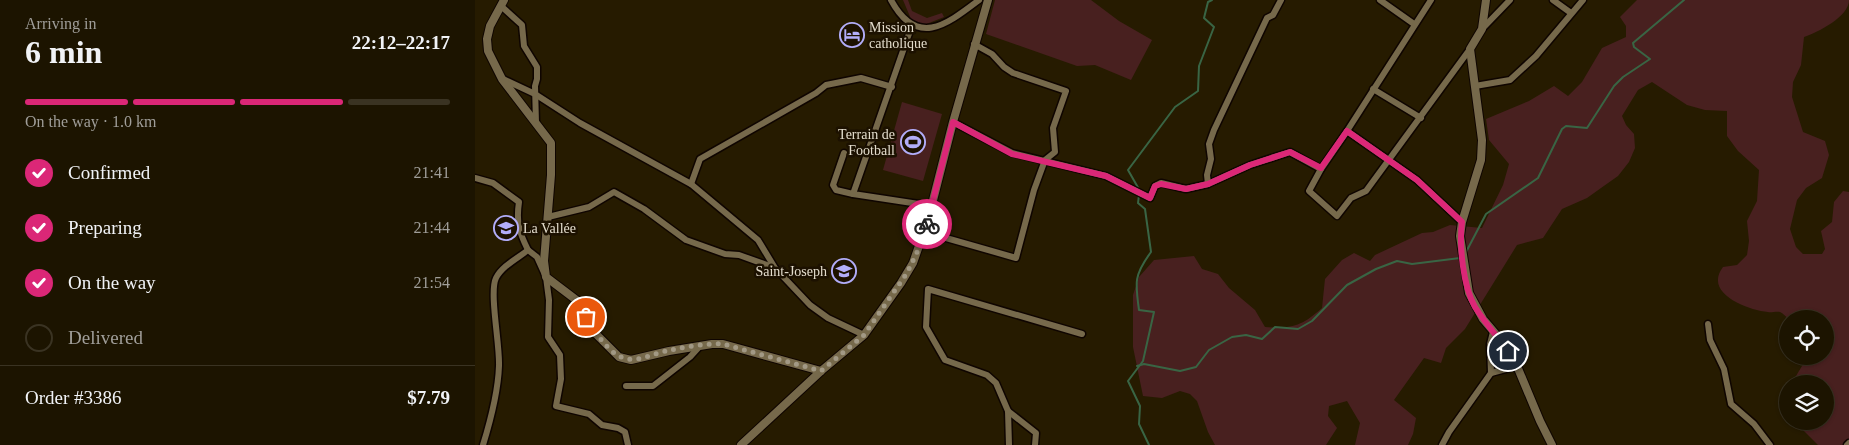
<!DOCTYPE html>
<html lang="en">
<head>
<meta charset="utf-8">
<style>
	:root { --surface:#1c1400; --page:#251d0a; --text:#f1f3f6; --muted:#a09e99; --line:#3a3322; --accent:#db2777 }
	body { margin:0; font-family:"Times New Roman",serif; background:var(--page); color:var(--text); height:100vh; display:flex; flex-direction:column; font-size:19px; white-space:nowrap }
	* { box-sizing:border-box; margin:0 }
	p { font-size:16px; color:var(--muted) }
	.icon { flex:none; width:28px; height:28px; fill:none; stroke:currentColor; stroke-width:2; stroke-linecap:round; stroke-linejoin:round }
	.map { position:relative; flex:1; overflow:hidden }
	.panel { display:flex; flex-direction:column; background:var(--surface); width:475px }
	.panel>* { flex:none }
	.tools { position:absolute; left:1304px; top:310px; display:grid; gap:10px }
	.tools a { display:grid; place-items:center; width:55px; height:55px; border-radius:50%; background:var(--surface); box-shadow:0 1px 4px #0004,0 0 0 1px var(--line); font-size:25px }
	.pin { position:absolute; display:grid; place-items:center; width:42px; height:42px; color:#fff; margin:-21px; border:2px solid #fff; border-radius:50%; box-shadow:0 1px 5px #0007 }
	.courier { position:absolute; display:grid; place-items:center; width:50px; height:50px; margin:-25px; border:4px solid #db2777; border-radius:50%; background:#fff; color:#222; box-shadow:0 1px 6px #0007 }
	.head em { font-style:normal; font-weight:600 }
	.head div { display:flex; flex-direction:column-reverse }
	.head { display:flex; align-items:center; justify-content:space-between; height:85px; padding:0 25px }
	h1 { font-size:32px; font-weight:600; line-height:38px }
	.bar { display:grid; grid-template-columns:repeat(4,1fr); gap:8px 5px; align-content:center; height:60px; padding:0 25px }
	.bar i { height:6px; border-radius:4px; background:var(--line) }
	.bar .current { background:var(--accent) }
	.bar p { grid-column:span 4 }
	.line { display:flex; align-items:center; gap:12px; padding:0 25px; border-top:1px solid var(--line) }
	.line div { flex:1 }
	ol { padding:0 25px; list-style:none }
	li { display:flex; align-items:center; gap:15px; height:55px }
	li p { margin-inline-start:auto }
	li .icon { padding:5px; border-radius:50%; background:var(--accent); color:#fff; stroke-width:4 }
	li:last-child { color:var(--muted) }
	li i { width:28px; height:28px; border:2px solid var(--line); border-radius:50% }
	main { display:flex; flex:1; min-height:0 }
	.map>svg:first-child { display:block }
	.green { fill:#48201f }
	.lines { fill:none; stroke-linecap:round; stroke-linejoin:round }
	.stream { stroke:#396544; stroke-width:2 }
	.minor-casing { stroke:#0f0500; stroke-width:9 }
	.tertiary-casing { stroke:#0f0500; stroke-width:10 }
	.minor { stroke:#76694b; stroke-width:6 }
	.tertiary { stroke:#76694b; stroke-width:8 }
	.done { stroke:#a29985; stroke-width:5; stroke-dasharray:0 9 }
	.route { stroke:#db2777; stroke-width:6 }
	.labels { text-anchor:middle; dominant-baseline:central; stroke-width:5; stroke-linejoin:round; paint-order:stroke }
	.poi-label { font-size:14px; fill:#e4ddcd; stroke:#1c1100; text-anchor:start }
</style>
</head>
<body>
<main>
<section class="panel">
<div class="head"><div><h1>6 min</h1><p>Arriving in</p></div><em>22:12–22:17</em></div>
<div class="bar"><i class="current"></i><i class="current"></i><i class="current"></i><i></i><p>On the way · 1.0 km</p></div>
<ol>
<li><svg class="icon" aria-label="check" viewBox="0 0 24 24"><path d="M5 12l5 5 9-10"/></svg>Confirmed<p>21:41</p></li>
<li><svg class="icon" aria-label="check" viewBox="0 0 24 24"><path d="M5 12l5 5 9-10"/></svg>Preparing<p>21:44</p></li>
<li><svg class="icon" aria-label="check" viewBox="0 0 24 24"><path d="M5 12l5 5 9-10"/></svg>On the way<p>21:54</p></li>
<li><i></i>Delivered</li>
</ol>
<div class="line" style="height:65px"><div>Order #3386</div><b>$7.79</b></div>
</section>
<div class="map">
<svg width="1374" height="445" viewBox="0 0 1374 445">
	<rect width="100%" height="100%" fill="#261b00"/>
	<g class="green">
		<polygon points="428,0 433,0 437,11 452,18 467,13 469,17 449,25 436,19"/>
		<polygon points="520,0 616,0 644,21 677,40 656,80 620,65 602,66 511,34"/>
		<path d="M1162,0H1374C1374,17 1343,32 1329,37L1326,65L1318,82L1317,97L1328,132L1350,141L1354,155L1347,178L1331,188L1322,200L1315,229L1321,247L1328,254H1347L1350,249L1346,231L1357,222L1359,202L1368,191L1374,192V445H1343L1327,429L1331,421H1350V384H1323L1321,376L1333,356H1350V319C1341,319 1322,321 1314,319C1311,317 1308,313 1305,312C1301,311 1296,313 1293,312C1272,310 1228,293 1248,267L1262,265L1272,255L1274,241L1272,221L1282,201L1284,170L1263,151L1252,136V111L1230,110L1212,105L1177,82L1163,90L1147,116L1151,125L1159,134L1160,148L1154,162L1143,176L1126,188L1112,198L1087,209L1068,238L1042,245L990,329L971,348L966,363L949,358L919,400L941,418L938,434L933,445H880L885,423L872,401L854,406L853,416L862,428L851,445H740L733,432L722,401L715,394L705,391L687,398L668,396L658,347V295L664,277L679,260L719,256L727,269L743,274L754,288L780,310L790,327C817,329 827,326 847,308L850,279L867,260L879,253L895,261L900,255L947,233L958,232L975,225L1007,228L1028,185L1034,164L1014,140L1011,119L1054,101L1079,86L1093,96L1107,82L1127,48L1151,37V26L1145,17Z"/>
		<polygon points="427,102 467,114 448,181 408,170"/>
	</g>
	<g class="lines">
		<g class="stream">
			<polyline points="665,191 653,170 700,107 723,91 724,66 739,27 729,18 733,2 737,0"/>
			<path d="M664,195L663,203L670,209L676,252C659,275 660,282 664,310L679,312L668,361L653,381L665,406L664,424L674,445"/>
			<polyline points="990,254 1011,214 1063,178 1087,129 1091,126 1112,128 1139,86 1148,77 1175,59 1159,47 1158,43 1209,0"/>
			<polyline points="662,366 669,364 705,371 721,367 734,350 757,337 771,335 787,339 800,327 823,329 837,321 872,285 901,269 922,261 937,264 985,258"/>
		</g>
		<defs>
			<g id="minor">
				<path d="M416,0C442,48 471,25 504,0"/>
				<polyline points="905,0 939,24"/>
				<polyline points="956,0 872,131 846,169 834,191 862,216 876,198 891,191 995,49"/>
				<polyline points="1078,0 1096,13"/>
				<polyline points="26,6 47,25 49,46 62,67 62,79 60,86 61,123"/>
				<polyline points="437,25 378,194 457,206"/>
				<polyline points="1007,29 1035,0"/>
				<polyline points="28,79 60,94 105,123 216,184 283,240 300,268 335,305 353,318 389,335"/>
				<polyline points="1000,86 1035,80 1061,56 1108,0"/>
				<polyline points="898,89 946,118"/>
				<polyline points="478,122 537,153 631,176 675,198 680,186 686,183 711,189 733,184 775,165 815,152 846,169"/>
				<polyline points="872,131 942,180 987,222"/>
				<polyline points="369,153 358,185 361,190 378,194"/>
				<path d="M0,178L18,183L44,202C41,222 44,232 53,250"/>
				<polyline points="216,184 225,159 341,93 351,85 386,78 417,87"/>
				<polyline points="733,184 732,175 736,159 734,144 739,130 792,18 798,15 806,0"/>
				<polyline points="73,217 114,207 139,192 169,209 211,240 250,254 264,255 300,268"/>
				<polyline points="457,234 541,258 559,190 570,160 580,152 578,128 591,91 538,73 529,67 517,54 499,44"/>
				<polyline points="1233,324 1235,340 1249,369 1256,404 1279,424 1295,445"/>
				<polyline points="1016,373 1015,344 1018,332"/>
				<polyline points="151,386 178,386 215,357 225,346"/>
				<polyline points="533,411 534,445"/>
				<path d="M8,445C16,419 23,393 24,366C25,345 14,292 21,278C27,266 43,258 53,250L62,257L71,277L74,300L73,337L85,355L86,379L81,406L114,414L127,425L143,428L150,432L153,445"/>
				<polyline points="560,445 561,433 533,411 521,383 512,375 470,360 451,327 453,289 607,334"/>
				<polyline points="967,445 974,432 1016,373 1042,366"/>
				<polyline points="1372,445 1374,443"/>
			</g>
			<g id="tertiary">
				<polyline points="29,0 15,26 12,39 13,51 27,79 76,143 76,175 69,261 71,277 104,302 118,331 144,357 156,360 194,351 237,344 248,344 346,371"/>
				<polyline points="1011,0 1007,29 995,49 1007,140 1006,160 987,222 985,236 994,293 1008,319 1025,339 1042,366 1065,421 1077,445"/>
				<polyline points="266,445 346,371 389,335 426,283 438,263 453,220 478,122 513,0"/>
			</g>
		</defs>
		<use href="#minor" class="minor-casing"/>
		<use href="#tertiary" class="tertiary-casing"/>
		<use href="#minor" class="minor"/>
		<use href="#tertiary" class="tertiary"/>
	</g>
	<g class="lines">
		<path class="done" d="M111,317C117,328 134,353 146,357C161,364 179,353 195,350C212,347 231,343 248,344L346,371L389,335L432,273L446,244L452,224"/>
		<path class="route" d="M452,224L478,122L537,154L631,176L675,198L680,186L686,184L711,189L733,184L775,165L815,152L846,168L872,131L942,180L987,222C984,246 988,286 1000,307C1010,323 1022,336 1033,351"/>
	</g>
	<defs>
		<symbol id="hotel-ring" viewBox="-11 -11 22 22"><circle r="9.5" fill="#1c1100" stroke="#b2adf9" stroke-width="1.5"/><path d="M-6-4.5h1.5V1H6V5H4.5V3h-9V5H-6ZM-4 0a1.8 1.8 0 1 1 3.6 0ZM.5 0V-2.5h3Q6-2.5 6 0Z" fill="#b2adf9"/></symbol>
		<symbol id="stadium-ring" viewBox="-11 -11 22 22"><circle r="9.5" fill="#1c1100" stroke="#b2adf9" stroke-width="1.5"/><path d="M0-5a6.5 5 0 1 0 0 10a6.5 5 0 1 0 0-10ZM-3.5-1.8h7v3.6h-7Z" fill="#b2adf9"/></symbol>
		<symbol id="school-ring" viewBox="-11 -11 22 22"><circle r="9.5" fill="#1c1100" stroke="#b2adf9" stroke-width="1.5"/><path d="M0-5L7-2L0 1L-7-2ZM-4 1L0 2.5L4 1V4Q0 6-4 4Z" fill="#b2adf9"/></symbol>
	</defs>
	<g fill-rule="evenodd">
		<use href="#hotel-ring" x="363" y="21" width="28" height="28"/>
		<use href="#stadium-ring" x="424" y="128" width="28" height="28"/>
		<use href="#school-ring" x="17" y="214" width="28" height="28"/>
		<use href="#school-ring" x="355" y="257" width="28" height="28"/>
	</g>
	<g class="labels">
		<g class="poi-label">
			<text x="394" y="27">Mission<tspan x="394" dy="16">catholique</tspan></text>
			<text x="420" y="134" text-anchor="end">Terrain de<tspan x="420" dy="16">Football</tspan></text>
			<text x="48" y="228">La Vallée</text>
			<text x="352" y="271" text-anchor="end">Saint-Joseph</text>
		</g>
	</g>
</svg>
<div class="tools">
<a><svg class="icon" aria-label="locate" viewBox="0 0 24 24"><circle cx="12" cy="12" r="6"/><path d="M12 2v4M12 18v4M2 12h4M18 12h4"/></svg></a>
<a><svg class="icon" aria-label="layers" viewBox="0 0 24 24"><path d="M12 4l9 5-9 5-9-5zM3 14l9 5 9-5"/></svg></a>
</div>
<div class="pin" style="left:111px;top:317px;background:#ea580c"><svg class="icon" aria-label="bag" viewBox="0 0 24 24"><path d="M5 8h14l-1 12H6zM9 8a3 3 0 0 1 6 0"/></svg></div>
<div class="pin" style="left:1033px;top:351px;background:#1f2937"><svg class="icon" aria-label="home" viewBox="0 0 24 24"><path d="M3 11l9-7 9 7M6 9v11h12V9"/></svg></div>
<div class="courier" style="left:452px;top:224px"><svg class="icon" aria-label="bike" viewBox="0 0 24 24"><circle cx="6" cy="16" r="4"/><circle cx="18" cy="16" r="4"/><path d="M6 16l4-8h5l3 8M10 8l3 8H6M13 5h3"/></svg></div>
</div>
</main>
</body>
</html>
